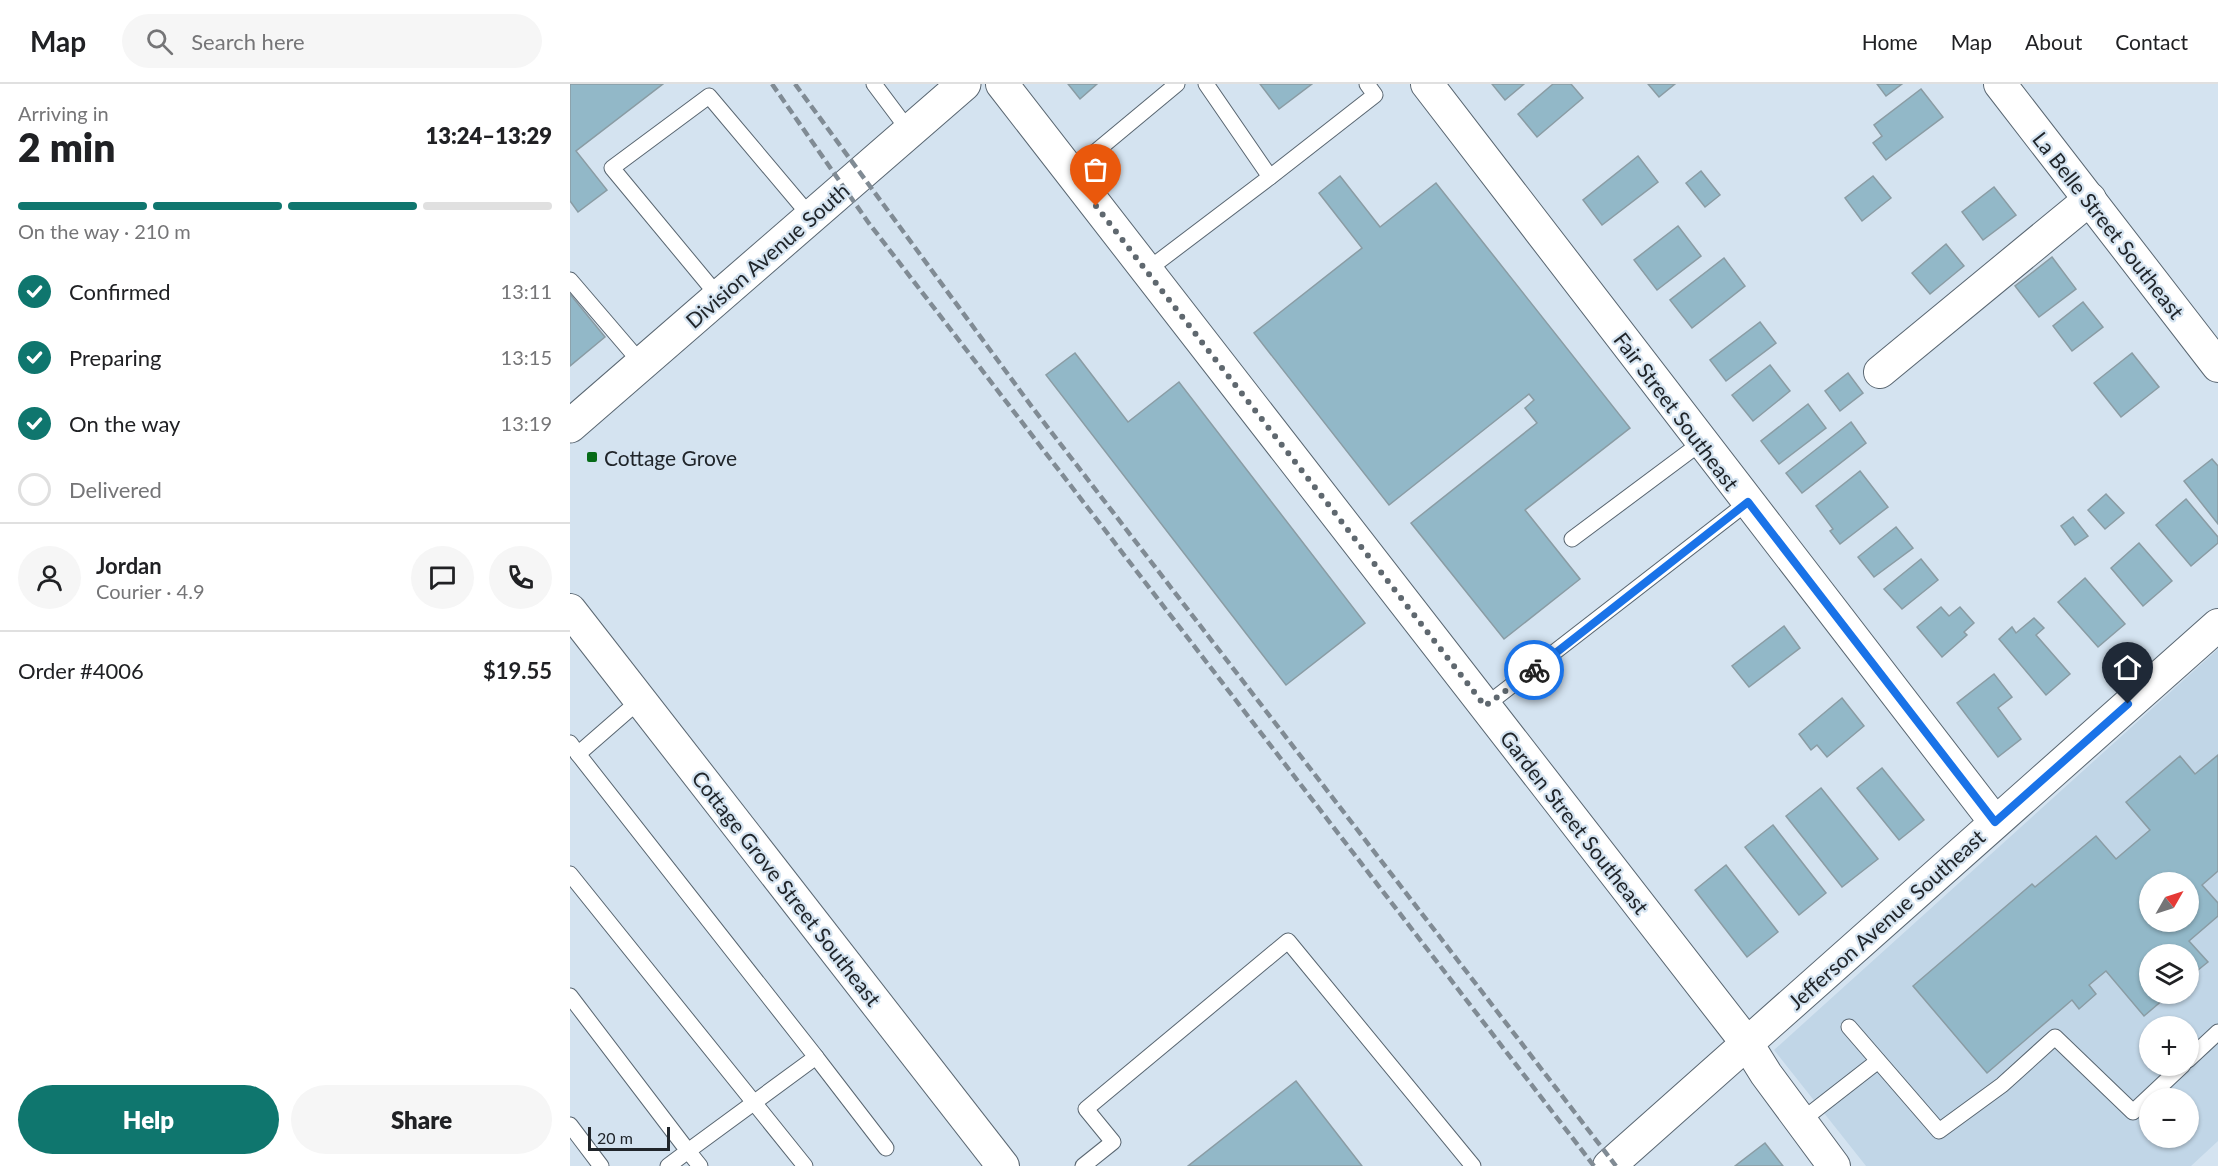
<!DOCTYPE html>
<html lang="en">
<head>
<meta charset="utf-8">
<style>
	:root { --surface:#fff; --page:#f6f6f6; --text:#202124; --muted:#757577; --line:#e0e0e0; --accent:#0f766e }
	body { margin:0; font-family:Lato,sans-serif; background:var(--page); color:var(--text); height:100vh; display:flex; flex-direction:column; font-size:22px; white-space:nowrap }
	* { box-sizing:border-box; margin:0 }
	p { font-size:20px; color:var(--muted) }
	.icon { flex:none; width:33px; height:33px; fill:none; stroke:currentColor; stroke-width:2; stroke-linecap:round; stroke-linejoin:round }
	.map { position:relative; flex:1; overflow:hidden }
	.sheet { display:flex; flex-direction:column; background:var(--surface); width:570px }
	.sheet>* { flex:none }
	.needle { width:39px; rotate:51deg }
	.fabs { position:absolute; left:1569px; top:788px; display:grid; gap:12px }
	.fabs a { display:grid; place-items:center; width:60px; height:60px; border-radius:50%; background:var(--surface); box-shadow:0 2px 4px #0004; font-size:30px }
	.scale { position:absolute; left:18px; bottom:15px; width:82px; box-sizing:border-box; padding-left:6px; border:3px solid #20252a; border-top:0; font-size:16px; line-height:21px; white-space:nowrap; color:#20252a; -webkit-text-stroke:4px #d4e3f0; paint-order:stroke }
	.pin { position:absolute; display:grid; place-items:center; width:51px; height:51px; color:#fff; margin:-62px -26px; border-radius:50% 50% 50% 0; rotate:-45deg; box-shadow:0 0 6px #0007 }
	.pin .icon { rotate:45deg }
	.courier { position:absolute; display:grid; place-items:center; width:60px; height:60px; margin:-30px; border:4px solid #1a73e8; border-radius:50%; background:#fff; color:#222; box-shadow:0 2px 8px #0007 }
	.overview em { font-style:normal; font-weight:800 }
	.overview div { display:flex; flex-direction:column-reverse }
	.overview { display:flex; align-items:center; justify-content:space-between; height:102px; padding:0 18px }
	h1 { font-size:39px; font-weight:800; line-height:45px }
	.bar { display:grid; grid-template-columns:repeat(4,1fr); gap:9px 6px; align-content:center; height:72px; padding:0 18px }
	.bar i { height:8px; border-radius:4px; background:var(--line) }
	.bar .on { background:var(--accent) }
	.bar p { grid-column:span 4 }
	.line { display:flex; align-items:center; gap:15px; padding:0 18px; border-top:2px solid var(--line) }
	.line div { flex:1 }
	.round { display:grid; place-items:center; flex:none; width:63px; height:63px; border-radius:32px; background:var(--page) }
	ol { padding:0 18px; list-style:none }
	li { display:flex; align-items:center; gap:18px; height:66px }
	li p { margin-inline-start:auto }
	li .icon { padding:6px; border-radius:50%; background:var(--accent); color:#fff; stroke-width:4 }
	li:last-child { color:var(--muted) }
	li i { width:33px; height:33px; border:3px solid var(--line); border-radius:50% }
	.button { display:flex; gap:12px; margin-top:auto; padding:12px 18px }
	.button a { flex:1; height:69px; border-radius:36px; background:var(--accent); color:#fff; font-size:24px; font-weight:800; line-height:69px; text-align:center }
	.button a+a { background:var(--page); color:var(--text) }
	header { display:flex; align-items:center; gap:36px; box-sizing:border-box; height:84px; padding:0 30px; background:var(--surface); border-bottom:2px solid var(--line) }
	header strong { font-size:28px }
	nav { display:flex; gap:33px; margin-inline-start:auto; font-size:21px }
	.search { width:420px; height:54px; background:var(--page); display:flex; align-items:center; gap:15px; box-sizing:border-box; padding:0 21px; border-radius:33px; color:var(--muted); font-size:22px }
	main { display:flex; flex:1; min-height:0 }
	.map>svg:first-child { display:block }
	.built { fill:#c1d6e7; fill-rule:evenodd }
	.building { fill:#92b8c8; stroke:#8a9ca4; stroke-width:1.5; fill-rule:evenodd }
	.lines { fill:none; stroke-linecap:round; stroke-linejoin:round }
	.lane-casing { stroke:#596671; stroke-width:17 }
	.street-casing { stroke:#596671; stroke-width:34 }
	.primary-casing { stroke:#596671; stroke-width:35 }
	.lane { stroke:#fff; stroke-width:15 }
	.street { stroke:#fff; stroke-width:32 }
	.primary { stroke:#fff; stroke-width:33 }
	.rail { stroke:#808b94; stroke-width:4.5; stroke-dasharray:9 4.5; stroke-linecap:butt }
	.done { stroke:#5f686f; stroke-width:6; stroke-dasharray:0 10.8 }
	.route { stroke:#1a73e8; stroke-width:8 }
	.poi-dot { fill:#066b18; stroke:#d4e3f0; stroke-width:2 }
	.labels { text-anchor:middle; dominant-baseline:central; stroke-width:4.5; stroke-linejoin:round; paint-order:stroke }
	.street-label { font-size:21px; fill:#20252a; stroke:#d4e3f0 }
	.poi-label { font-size:21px; fill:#20252a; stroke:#d4e3f0; text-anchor:start }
</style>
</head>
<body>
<header>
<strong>Map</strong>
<div class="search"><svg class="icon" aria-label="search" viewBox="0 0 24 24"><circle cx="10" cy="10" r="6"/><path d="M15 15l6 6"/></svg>Search here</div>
<nav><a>Home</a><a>Map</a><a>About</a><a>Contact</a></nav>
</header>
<main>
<section class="sheet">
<div class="overview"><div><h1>2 min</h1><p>Arriving in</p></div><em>13:24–13:29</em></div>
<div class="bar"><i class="on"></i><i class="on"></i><i class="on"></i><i></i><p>On the way · 210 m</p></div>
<ol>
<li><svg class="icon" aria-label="check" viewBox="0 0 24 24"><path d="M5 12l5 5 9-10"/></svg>Confirmed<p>13:11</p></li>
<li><svg class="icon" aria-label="check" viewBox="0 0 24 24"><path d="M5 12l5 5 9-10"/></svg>Preparing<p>13:15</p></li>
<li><svg class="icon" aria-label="check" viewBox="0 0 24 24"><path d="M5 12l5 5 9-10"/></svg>On the way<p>13:19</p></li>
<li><i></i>Delivered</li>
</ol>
<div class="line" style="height:108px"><a class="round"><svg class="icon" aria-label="person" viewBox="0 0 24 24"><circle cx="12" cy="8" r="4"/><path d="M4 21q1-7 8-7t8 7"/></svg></a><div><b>Jordan</b><p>Courier · 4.9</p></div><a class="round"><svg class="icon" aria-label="chat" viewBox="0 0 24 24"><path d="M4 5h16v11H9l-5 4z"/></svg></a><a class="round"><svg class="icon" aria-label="phone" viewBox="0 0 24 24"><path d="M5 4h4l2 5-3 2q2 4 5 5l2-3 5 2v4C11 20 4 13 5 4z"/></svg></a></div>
<div class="line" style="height:78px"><div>Order #4006</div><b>$19.55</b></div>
<div class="button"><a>Help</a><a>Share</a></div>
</section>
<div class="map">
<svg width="1648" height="1082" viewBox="0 0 1648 1082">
	<rect width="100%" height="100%" fill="#d4e3f0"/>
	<path class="built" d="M1648,565V1057L1621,1082H1296L1204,966ZM1580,798H1618V837H1580ZM1580,870H1618V909H1580ZM1580,942H1618V981H1580ZM1580,1014H1618V1053H1580Z"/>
	<g class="building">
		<polygon points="0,0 93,0 6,67 37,106 8,128 0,117"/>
		<polygon points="498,0 527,0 510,15"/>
		<polygon points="690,0 742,0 709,25"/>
		<polygon points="922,0 954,0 935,16"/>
		<polygon points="983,0 1001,0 1013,14 967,53 948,30"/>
		<polygon points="1078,0 1105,0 1089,13"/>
		<polygon points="1307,0 1332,0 1316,12"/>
		<polygon points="1351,5 1373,33 1316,76 1303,59 1312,52 1304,41"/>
		<polygon points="1068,72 1088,98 1032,141 1013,116"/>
		<polygon points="1131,87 1150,111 1135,123 1116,99"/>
		<polygon points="770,92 810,143 866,99 1060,344 955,426 1010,495 934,555 841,439 967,339 955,324 964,316 959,310 819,421 684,249 792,164 749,109"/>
		<polygon points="1303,92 1321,114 1292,137 1275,114"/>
		<polygon points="1424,103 1446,131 1413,156 1392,128"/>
		<polygon points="1108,142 1131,172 1087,206 1064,176"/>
		<polygon points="1376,160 1394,182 1360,210 1342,189"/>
		<polygon points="1482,173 1506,205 1469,233 1445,202"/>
		<polygon points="1154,174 1175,202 1122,244 1100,216"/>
		<polygon points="0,210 35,253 0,282"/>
		<polygon points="1513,218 1533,243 1502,267 1483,242"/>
		<polygon points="1190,238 1206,259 1156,297 1140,276"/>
		<polygon points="505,269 558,338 609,298 795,539 716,601 476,291"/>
		<polygon points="1562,269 1589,303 1551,333 1524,299"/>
		<polygon points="1200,281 1220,307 1183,337 1162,311"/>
		<polygon points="1278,289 1293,309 1270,327 1255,307"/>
		<polygon points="1238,320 1256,344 1209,380 1191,357"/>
		<polygon points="1281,338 1296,359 1232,409 1216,389"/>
		<polygon points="1642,375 1648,382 1648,440 1614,397"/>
		<polygon points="1290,387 1318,423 1270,460 1260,447 1263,445 1246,422"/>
		<polygon points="1536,410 1554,429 1535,445 1518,426"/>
		<polygon points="1616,415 1648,453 1648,459 1621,482 1586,441"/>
		<polygon points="1503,433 1518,452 1505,461 1491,442"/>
		<polygon points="1326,443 1343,464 1304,493 1288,473"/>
		<polygon points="1569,459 1602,497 1573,522 1541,484"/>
		<polygon points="1351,475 1368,496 1332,525 1314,505"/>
		<polygon points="1515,494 1555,540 1528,563 1488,518"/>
		<polygon points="1371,523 1379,532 1390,523 1404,539 1394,548 1397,551 1372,573 1347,543"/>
		<polygon points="1464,534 1474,544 1466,551 1500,590 1476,611 1429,555 1442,543 1446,549"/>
		<polygon points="1214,542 1230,564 1179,603 1162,582"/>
		<polygon points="1424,590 1442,613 1428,624 1451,655 1428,673 1387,619"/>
		<polygon points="1272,614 1294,642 1257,673 1247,661 1241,666 1229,650"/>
		<path d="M1648,671V787L1632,801L1648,819V832L1619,857L1638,878L1618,894V870H1580V909H1601L1574,932L1536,887L1519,901L1526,910L1509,925L1502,916L1417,989L1343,902L1462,800L1465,803L1526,752L1546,775L1580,746L1556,718L1610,672L1625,690ZM1580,798H1618V837H1580Z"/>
		<polygon points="1312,684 1354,736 1329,756 1287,704"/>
		<polygon points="1251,704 1308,775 1272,803 1216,732"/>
		<polygon points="1203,741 1256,809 1229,831 1175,763"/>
		<polygon points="1156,781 1208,848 1177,873 1125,806"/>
		<polygon points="726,997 792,1082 618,1082"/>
		<polygon points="1195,1059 1213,1082 1165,1082"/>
	</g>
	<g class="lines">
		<defs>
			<g id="lane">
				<polyline points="304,0 340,48"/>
				<polyline points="500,89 607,0"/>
				<polyline points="700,93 805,11 797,0"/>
				<polyline points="576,187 700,93 636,0"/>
				<polyline points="0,196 72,280"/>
				<polyline points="149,213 42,84 139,12 241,133"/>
				<polyline points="1002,455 1132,358"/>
				<polyline points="915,622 1178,418"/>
				<polyline points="0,659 8,670 70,616"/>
				<polyline points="8,670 246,973 118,1067 130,1082"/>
				<polyline points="0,790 235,1082"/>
				<polyline points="0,912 118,1067 98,1082"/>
				<polyline points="1279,943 1369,1047 1432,1001 1485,953 1563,1028 1613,981"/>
				<polyline points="246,973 316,1064"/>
				<polyline points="1618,976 1648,948"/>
				<polyline points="1231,1037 1308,977"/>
				<polyline points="0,1041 31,1082"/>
				<polyline points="513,1082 543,1058 516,1025 718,857 903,1082"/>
			</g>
			<g id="street">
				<polyline points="432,0 1176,958 1196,990 1264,1082"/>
				<polyline points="857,0 1425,738"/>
				<polyline points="1430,0 1648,282"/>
				<polyline points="1310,288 1520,115"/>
				<polyline points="0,526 433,1082"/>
				<polyline points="1039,1082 1648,541"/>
			</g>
			<polyline id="primary" points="0,342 394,0"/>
		</defs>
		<use href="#lane" class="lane-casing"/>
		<use href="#street" class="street-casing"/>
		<use href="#primary" class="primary-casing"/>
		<use href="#lane" class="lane"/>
		<use href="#street" class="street"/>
		<use href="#primary" class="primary"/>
		<g class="rail">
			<polyline points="202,0 298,138 1024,1082"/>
			<polyline points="225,0 462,323 1046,1082"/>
		</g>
	</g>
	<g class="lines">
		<polyline class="done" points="526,122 915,622 964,586"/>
		<polyline class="route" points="964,586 1178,418 1425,738 1558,620"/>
	</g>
	<rect class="poi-dot" x="16" y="367" width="12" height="12" rx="3"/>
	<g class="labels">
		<g class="street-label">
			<text transform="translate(1539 141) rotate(52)">La Belle Street Southeast</text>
			<text transform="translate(197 171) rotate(-41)">Division Avenue South</text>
			<text transform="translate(1107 327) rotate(53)">Fair Street Southeast</text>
			<text transform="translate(1005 738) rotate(52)">Garden Street Southeast</text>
			<text transform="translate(217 804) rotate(52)">Cottage Grove Street Southeast</text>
			<text transform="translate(1316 835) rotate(-42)">Jefferson Avenue Southeast</text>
		</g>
		<g class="poi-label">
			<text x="34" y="373">Cottage Grove</text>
		</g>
	</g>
</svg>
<div class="fabs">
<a><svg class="needle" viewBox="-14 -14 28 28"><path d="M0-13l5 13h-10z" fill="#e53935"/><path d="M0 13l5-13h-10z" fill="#757577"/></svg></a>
<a><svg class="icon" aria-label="layers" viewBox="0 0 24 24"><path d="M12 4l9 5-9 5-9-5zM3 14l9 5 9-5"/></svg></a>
<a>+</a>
<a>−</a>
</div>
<div class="scale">20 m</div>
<div class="pin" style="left:526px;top:122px;background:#ea580c"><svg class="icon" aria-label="bag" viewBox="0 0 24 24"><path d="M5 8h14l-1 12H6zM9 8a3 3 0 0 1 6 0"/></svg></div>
<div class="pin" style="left:1558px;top:620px;background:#1f2937"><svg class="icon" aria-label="home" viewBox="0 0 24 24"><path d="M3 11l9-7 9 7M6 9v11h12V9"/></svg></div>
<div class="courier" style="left:964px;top:586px"><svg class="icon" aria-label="bike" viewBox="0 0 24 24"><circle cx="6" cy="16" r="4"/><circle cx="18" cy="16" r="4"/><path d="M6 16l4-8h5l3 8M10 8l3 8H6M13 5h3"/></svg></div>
</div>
</main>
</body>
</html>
